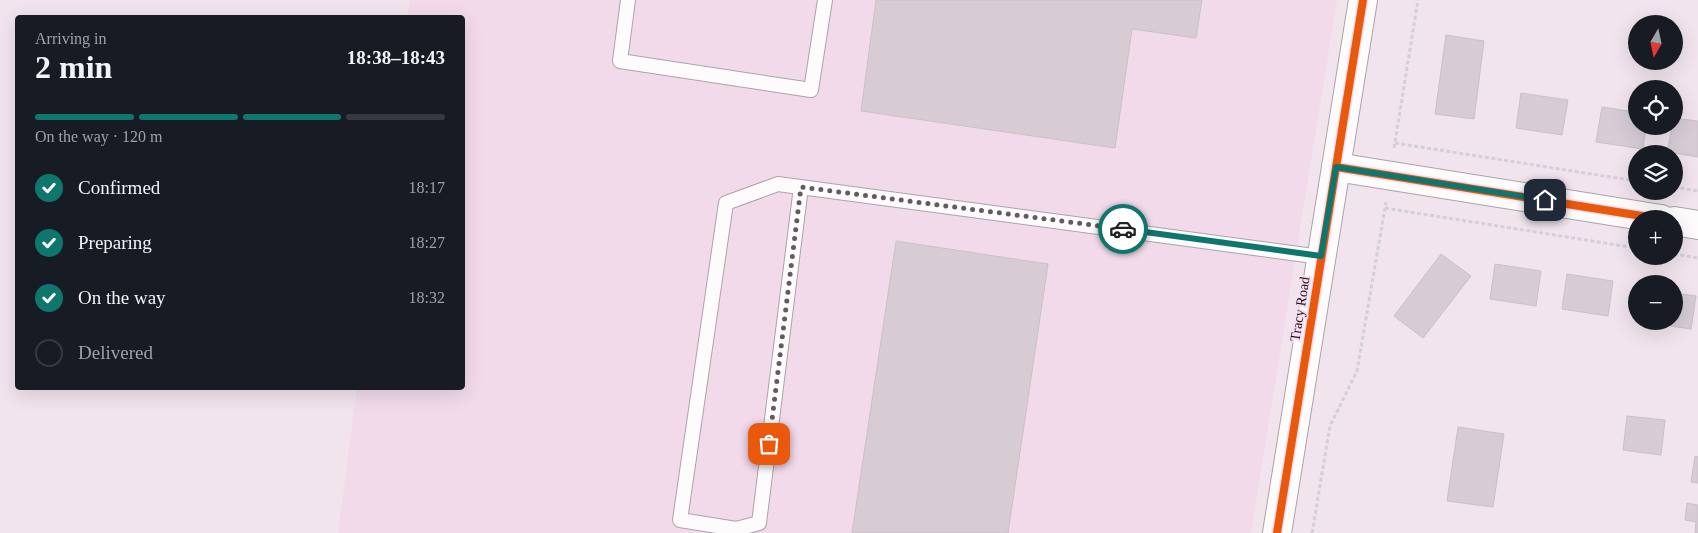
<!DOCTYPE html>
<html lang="en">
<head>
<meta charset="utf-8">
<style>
	:root { --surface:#171b24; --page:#242831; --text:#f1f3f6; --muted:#9ea1a6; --line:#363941; --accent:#0f766e }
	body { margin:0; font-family:Georgia,serif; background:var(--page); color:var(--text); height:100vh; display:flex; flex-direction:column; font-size:19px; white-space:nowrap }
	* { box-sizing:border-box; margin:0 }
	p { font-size:16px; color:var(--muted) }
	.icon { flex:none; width:28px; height:28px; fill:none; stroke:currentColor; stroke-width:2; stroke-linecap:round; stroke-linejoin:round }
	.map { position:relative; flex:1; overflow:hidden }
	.sheet { position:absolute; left:15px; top:15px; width:450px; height:375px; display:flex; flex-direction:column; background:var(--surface); border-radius:5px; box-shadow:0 5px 20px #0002 }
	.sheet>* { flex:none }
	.needle { width:32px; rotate:189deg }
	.controls { position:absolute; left:1628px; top:15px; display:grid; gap:10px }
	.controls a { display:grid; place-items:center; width:55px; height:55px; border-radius:50%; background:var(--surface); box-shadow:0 5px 20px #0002; font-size:25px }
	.pin { position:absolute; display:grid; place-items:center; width:42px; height:42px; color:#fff; margin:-21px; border-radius:10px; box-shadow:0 2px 8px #0006 }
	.courier { position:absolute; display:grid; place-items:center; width:50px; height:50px; margin:-25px; border:4px solid #0f766e; border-radius:50%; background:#fff; color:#222; box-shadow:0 1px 6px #0007 }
	.headline em { font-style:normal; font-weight:600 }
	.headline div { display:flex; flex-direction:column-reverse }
	.headline { display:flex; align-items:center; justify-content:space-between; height:85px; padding:0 20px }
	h1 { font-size:32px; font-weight:600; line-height:38px }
	.bar { display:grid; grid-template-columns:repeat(4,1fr); gap:8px 5px; align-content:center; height:60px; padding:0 20px }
	.bar i { height:6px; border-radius:4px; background:var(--line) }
	.bar .on { background:var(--accent) }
	.bar p { grid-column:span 4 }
	ol { padding:0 20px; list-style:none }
	li { display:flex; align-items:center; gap:15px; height:55px }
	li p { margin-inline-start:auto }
	li .icon { padding:5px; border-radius:50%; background:var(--accent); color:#fff; stroke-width:4 }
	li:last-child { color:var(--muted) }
	li i { width:28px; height:28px; border:2px solid var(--line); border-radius:50% }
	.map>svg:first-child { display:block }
	.built { fill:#f2daeb }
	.building { fill:#d7ccd4; stroke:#cac0c7 }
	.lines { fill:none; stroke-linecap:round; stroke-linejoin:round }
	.service-casing { stroke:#ada3aa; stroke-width:16 }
	.minor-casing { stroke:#ada3aa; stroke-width:30 }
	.tertiary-casing { stroke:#ada3aa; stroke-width:30 }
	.path { stroke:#d4d0d4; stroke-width:3; stroke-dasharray:4 2.5; stroke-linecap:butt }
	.service { stroke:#fdfbfc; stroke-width:14 }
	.minor { stroke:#fdfbfc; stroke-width:28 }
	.tertiary { stroke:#fdfbfc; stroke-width:28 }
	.cycleway-casing { stroke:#f7def0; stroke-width:11 }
	.cycleway { stroke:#e8590c; stroke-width:8 }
	.done { stroke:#645a61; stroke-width:5; stroke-dasharray:0 9 }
	.route { stroke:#0f766e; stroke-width:6 }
	.labels { text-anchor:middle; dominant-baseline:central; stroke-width:4; stroke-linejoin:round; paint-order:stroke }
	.street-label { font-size:14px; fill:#181016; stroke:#f7def0 }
</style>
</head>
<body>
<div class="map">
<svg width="1698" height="533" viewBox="0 0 1698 533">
	<rect width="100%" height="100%" fill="#f1e4ed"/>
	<polygon class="built" points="410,0 1337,0 1251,533 338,533 357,388 462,388 462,18 407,17"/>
	<g class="building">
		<polygon points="876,0 1202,0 1196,38 1132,29 1115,148 861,111"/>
		<polygon points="1446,35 1484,41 1474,119 1435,114"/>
		<polygon points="1521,93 1568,100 1562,135 1516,128"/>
		<polygon points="1602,107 1636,112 1636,126 1646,126 1643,149 1596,142"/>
		<polygon points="1674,118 1698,121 1698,157 1667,152"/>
		<polygon points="896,241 1048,264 1008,533 852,533"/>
		<polygon points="1441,254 1471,276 1423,338 1394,316"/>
		<polygon points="1495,264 1541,271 1536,306 1490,299"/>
		<polygon points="1567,274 1613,281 1608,316 1562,309"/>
		<polygon points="1674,293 1696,296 1691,329 1637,321 1674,321"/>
		<polygon points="1627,416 1665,420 1661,455 1623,450"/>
		<polygon points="1458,427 1504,434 1493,507 1447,501"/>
		<polygon points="1695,456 1698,457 1698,483 1691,482"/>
		<polygon points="1687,503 1698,505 1698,533 1695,533 1696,522 1685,520"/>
	</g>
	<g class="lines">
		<defs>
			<g id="service">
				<polyline points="628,0 620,61 811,90 825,0"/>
				<polyline points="801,187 759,523 736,529 680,520 726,203 778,184 1321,257"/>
			</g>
			<g id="minor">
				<polyline points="1336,167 1661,219"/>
				<polyline points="1674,221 1698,225"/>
			</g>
			<polyline id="tertiary" points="1277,533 1363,0"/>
		</defs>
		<use href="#service" class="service-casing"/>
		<use href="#minor" class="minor-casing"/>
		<use href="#tertiary" class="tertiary-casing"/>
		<g class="path">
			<polyline points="1395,143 1636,181"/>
			<polyline points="1394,148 1418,0"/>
			<polyline points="1674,187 1698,191"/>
			<polyline points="1385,208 1636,248"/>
			<polyline points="1674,254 1698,258"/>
			<polyline points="1312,533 1330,426 1357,371 1386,202"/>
		</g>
		<use href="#service" class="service"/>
		<use href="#minor" class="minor"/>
		<use href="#tertiary" class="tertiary"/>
		<defs>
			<g id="cycleway">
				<polyline points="1336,167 1661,219"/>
				<polyline points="1277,533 1363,0"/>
			</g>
		</defs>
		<use href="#cycleway" class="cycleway-casing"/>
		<use href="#cycleway" class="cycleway"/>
	</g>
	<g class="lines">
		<polyline class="done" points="769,444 801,187 1123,229"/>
		<polyline class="route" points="1123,229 1321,256 1336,167 1545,200"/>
	</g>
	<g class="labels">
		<g class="street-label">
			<text transform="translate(1300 309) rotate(-81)">Tracy Road</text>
		</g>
	</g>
</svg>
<div class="controls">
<a><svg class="needle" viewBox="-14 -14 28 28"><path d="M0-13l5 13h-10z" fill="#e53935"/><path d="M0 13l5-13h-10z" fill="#9ea1a6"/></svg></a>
<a><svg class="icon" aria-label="locate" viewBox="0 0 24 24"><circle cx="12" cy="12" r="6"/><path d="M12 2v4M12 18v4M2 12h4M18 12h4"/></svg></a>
<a><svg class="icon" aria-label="layers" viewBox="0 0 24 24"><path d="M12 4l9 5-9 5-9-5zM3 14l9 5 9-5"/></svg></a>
<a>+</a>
<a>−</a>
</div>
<div class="pin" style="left:769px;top:444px;background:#ea580c"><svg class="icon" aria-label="bag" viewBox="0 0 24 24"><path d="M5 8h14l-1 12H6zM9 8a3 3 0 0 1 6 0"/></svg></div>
<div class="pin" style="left:1545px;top:200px;background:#1f2937"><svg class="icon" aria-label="home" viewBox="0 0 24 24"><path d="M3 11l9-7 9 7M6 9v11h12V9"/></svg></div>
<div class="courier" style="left:1123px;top:229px"><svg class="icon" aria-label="car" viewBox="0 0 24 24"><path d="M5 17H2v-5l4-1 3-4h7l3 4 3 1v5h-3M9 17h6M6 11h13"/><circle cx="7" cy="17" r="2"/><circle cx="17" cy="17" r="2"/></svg></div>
<section class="sheet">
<div class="headline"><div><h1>2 min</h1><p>Arriving in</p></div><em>18:38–18:43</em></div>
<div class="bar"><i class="on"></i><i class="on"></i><i class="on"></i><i></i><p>On the way · 120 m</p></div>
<ol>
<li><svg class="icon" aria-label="check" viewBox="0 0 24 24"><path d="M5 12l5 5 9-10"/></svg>Confirmed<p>18:17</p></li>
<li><svg class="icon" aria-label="check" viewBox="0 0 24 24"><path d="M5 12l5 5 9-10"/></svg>Preparing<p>18:27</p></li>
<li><svg class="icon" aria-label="check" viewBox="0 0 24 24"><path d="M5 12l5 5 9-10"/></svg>On the way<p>18:32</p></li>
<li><i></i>Delivered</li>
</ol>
</section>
</div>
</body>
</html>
